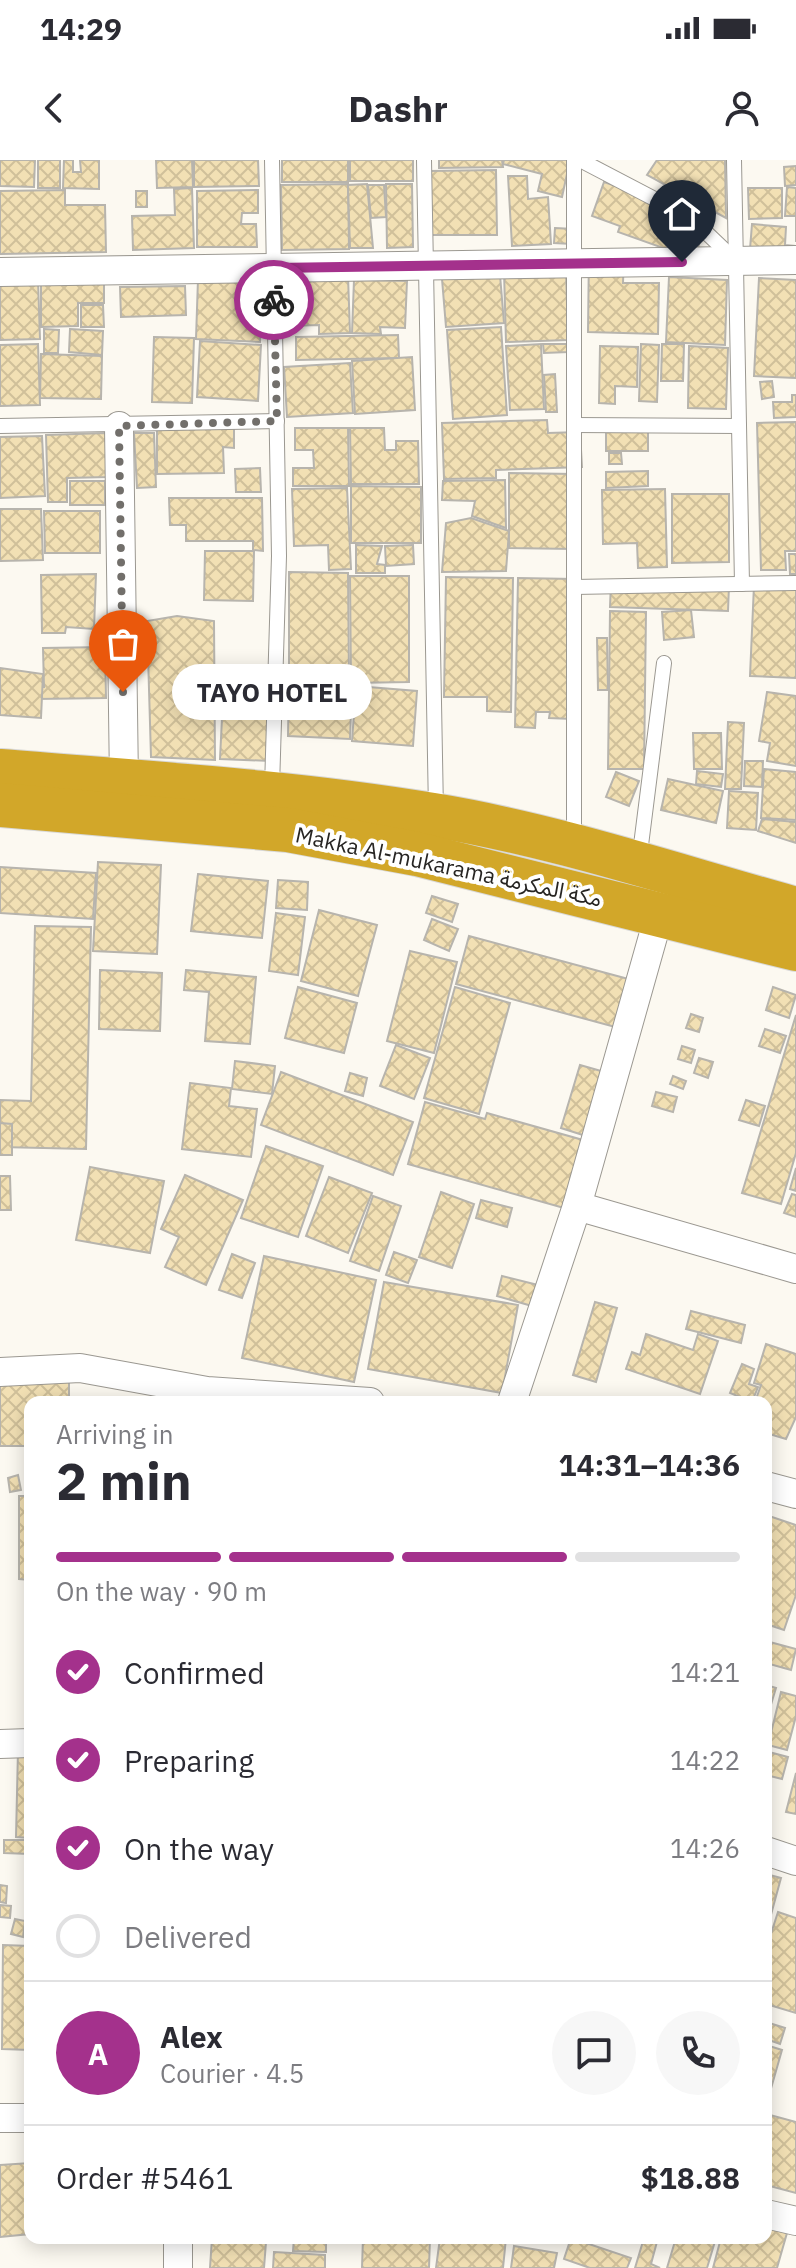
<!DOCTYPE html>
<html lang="en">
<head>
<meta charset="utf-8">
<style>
	:root { --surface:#fff; --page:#f7f7f7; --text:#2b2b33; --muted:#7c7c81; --line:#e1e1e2; --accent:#a4318c }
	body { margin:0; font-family:"IBM Plex Sans","Noto Sans Arabic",sans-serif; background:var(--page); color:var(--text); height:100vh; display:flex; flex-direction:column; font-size:30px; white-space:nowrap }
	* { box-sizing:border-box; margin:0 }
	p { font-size:26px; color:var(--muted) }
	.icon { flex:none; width:44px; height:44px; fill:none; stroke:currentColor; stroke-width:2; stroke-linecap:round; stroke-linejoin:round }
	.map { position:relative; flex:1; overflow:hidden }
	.details { position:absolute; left:24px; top:1236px; width:748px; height:848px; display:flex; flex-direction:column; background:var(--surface); border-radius:16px; box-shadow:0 4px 20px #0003 }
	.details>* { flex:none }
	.pin { position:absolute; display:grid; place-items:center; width:68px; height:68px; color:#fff; margin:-82px -34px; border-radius:50% 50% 50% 0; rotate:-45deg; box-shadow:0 0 8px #0007 }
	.pin .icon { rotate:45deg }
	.courier { position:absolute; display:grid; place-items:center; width:80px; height:80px; margin:-40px; border:6px solid #a4318c; border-radius:50%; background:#fff; color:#222; box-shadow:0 2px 10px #0007 }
	.bubble { position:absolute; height:56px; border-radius:28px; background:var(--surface); box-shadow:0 4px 20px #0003; font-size:26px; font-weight:800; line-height:56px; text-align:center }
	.overview em { font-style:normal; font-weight:800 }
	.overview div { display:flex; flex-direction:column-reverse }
	.overview { display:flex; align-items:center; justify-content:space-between; height:136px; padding:0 32px }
	h1 { font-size:52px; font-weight:800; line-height:60px }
	.bar { display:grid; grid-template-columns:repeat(4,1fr); gap:12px 8px; align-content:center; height:96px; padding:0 32px }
	.bar i { height:10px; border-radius:6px; background:var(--line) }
	.bar .current { background:var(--accent) }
	.bar p { grid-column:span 4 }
	.line { display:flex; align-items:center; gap:20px; padding:0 32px; border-top:2px solid var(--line) }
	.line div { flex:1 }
	.round { display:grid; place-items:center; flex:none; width:84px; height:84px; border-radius:42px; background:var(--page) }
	ol { padding:0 32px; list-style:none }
	li { display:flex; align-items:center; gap:24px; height:88px }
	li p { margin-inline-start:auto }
	li .icon { padding:8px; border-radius:50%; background:var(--accent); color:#fff; stroke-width:4 }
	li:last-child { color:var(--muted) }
	li i { width:44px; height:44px; border:4px solid var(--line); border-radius:50% }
	.status { display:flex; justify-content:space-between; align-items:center; height:56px; padding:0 40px; background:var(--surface); direction:ltr }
	.status svg { height:22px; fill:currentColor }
	header { display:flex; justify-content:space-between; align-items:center; height:104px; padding:0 32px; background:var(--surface); font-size:36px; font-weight:800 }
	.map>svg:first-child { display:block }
	.building { fill:url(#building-cross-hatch); stroke:#b7b4ad; stroke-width:2 }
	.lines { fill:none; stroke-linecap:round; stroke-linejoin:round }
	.lane-casing { stroke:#9b9891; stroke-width:16 }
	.street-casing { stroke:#9b9891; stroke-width:30 }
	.highway-casing { stroke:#d8d8d7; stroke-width:46 }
	.lane { stroke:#fff; stroke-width:14 }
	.street { stroke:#fff; stroke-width:28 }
	.highway { stroke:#d2a729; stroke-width:44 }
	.done { stroke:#726f6b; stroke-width:8; stroke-dasharray:0 14.4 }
	.route { stroke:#a4318c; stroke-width:10 }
	.labels { text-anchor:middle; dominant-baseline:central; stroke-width:8; stroke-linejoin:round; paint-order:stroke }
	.street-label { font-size:22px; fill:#272523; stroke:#fff }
</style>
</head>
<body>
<div class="status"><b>14:29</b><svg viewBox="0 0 49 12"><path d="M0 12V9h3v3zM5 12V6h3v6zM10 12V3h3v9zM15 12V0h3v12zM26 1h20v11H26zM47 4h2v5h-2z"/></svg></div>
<header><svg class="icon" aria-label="back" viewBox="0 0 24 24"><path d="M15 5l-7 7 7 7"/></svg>Dashr<svg class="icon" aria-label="person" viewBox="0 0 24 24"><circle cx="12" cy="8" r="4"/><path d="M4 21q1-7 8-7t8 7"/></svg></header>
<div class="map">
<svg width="796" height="2108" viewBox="0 0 796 2108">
	<defs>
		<pattern id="building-cross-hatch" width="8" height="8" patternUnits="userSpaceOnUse" patternTransform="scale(2)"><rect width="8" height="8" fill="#f2e0b4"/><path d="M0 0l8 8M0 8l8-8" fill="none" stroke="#d0c09a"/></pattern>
	</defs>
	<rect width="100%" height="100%" fill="#fcf9f1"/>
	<g class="building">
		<polygon points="0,0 35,0 34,27 0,26"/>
		<rect x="38" y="0" width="22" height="28"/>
		<polygon points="64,0 73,0 73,12 81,12 80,0 99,0 99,29 63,28"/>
		<polygon points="156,0 192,0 193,27 157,28"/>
		<polygon points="194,0 258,0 259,26 194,27"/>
		<rect x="282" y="0" width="66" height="22"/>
		<rect x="350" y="0" width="63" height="21"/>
		<polygon points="439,0 502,0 503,7 439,8"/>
		<polygon points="504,0 570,0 562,37 538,31 542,14 503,4"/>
		<polygon points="657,0 725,0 726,58 647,15"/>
		<polygon points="796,6 796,25 785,26 784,7"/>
		<polygon points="496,10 497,75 430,75 430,11"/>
		<polygon points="508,16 527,16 528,39 548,37 551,84 512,86"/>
		<polygon points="604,22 708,58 694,99 618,72 620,66 592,56"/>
		<polygon points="348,24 349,89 282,90 281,25"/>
		<polygon points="367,24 373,88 350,88 348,25"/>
		<polygon points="386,24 412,24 413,87 387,88"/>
		<polygon points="368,25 384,25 386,57 371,58"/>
		<polygon points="787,27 796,28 796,82 796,56 785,56"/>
		<polygon points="192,28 194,88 133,90 132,56 175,55 174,29"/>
		<polygon points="748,28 782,28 782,58 749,59"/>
		<polygon points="65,30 65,45 105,45 106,92 0,94 0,31"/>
		<polygon points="258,30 258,53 242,53 241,64 256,64 257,87 197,87 197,31"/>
		<rect x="136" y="31" width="11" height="16"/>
		<polygon points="752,64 786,67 785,85 796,86 796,93 750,89"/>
		<polygon points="555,68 573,69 572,84 554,83"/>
		<polygon points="589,91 624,92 623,123 659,123 658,174 588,172"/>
		<polygon points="566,110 568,180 506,182 504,111"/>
		<polygon points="500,115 504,163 446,167 442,119"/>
		<polygon points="348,116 350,173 319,174 319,165 290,166 288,119"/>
		<polygon points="669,117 727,120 725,185 666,182"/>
		<polygon points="759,118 796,120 796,218 754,216"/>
		<polygon points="198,119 263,122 260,182 196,179"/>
		<polygon points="38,120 40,179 0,180 0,121"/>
		<polygon points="104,120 104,143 78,143 78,166 41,167 41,121"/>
		<polygon points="354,120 407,121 405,168 380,167 381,174 352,173"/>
		<polygon points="185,126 186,155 121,157 120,127"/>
		<polygon points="81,145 103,145 104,167 81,167"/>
		<polygon points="501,167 507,255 453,259 447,170"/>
		<polygon points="44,169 59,170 58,193 44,193"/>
		<polygon points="70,169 103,171 102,195 69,192"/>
		<polygon points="398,175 399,198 296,200 296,177"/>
		<polygon points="154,177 194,178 192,243 152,242"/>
		<polygon points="200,181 261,185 258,241 197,237"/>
		<polygon points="38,184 40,245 0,246 0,185"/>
		<polygon points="541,184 544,249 510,250 506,186"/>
		<polygon points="543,184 568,184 568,192 544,193"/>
		<polygon points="641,184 659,185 657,242 639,241"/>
		<polygon points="662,184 684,184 683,221 661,221"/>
		<polygon points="600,186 638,187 637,227 615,226 615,244 599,243"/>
		<polygon points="689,186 728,188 726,249 688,248"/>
		<polygon points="41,194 102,196 101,239 40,238"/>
		<polygon points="412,197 415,250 355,254 352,201"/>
		<polygon points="350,203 353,253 287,257 284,207"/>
		<polygon points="555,214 557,252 546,252 544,215"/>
		<polygon points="772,221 774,237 762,239 760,222"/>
		<polygon points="792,235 796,235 796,257 774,258 773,242 792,242"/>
		<polygon points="547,260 548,273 580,272 582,307 496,310 496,318 444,319 442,263"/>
		<polygon points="157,261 234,261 234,288 223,287 224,313 157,314"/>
		<polygon points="796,262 796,391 785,391 786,410 761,410 757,263"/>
		<polygon points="295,268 348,268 349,326 293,326 293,308 314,308 313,290 295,290"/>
		<polygon points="350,268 384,268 385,290 396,290 396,281 418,281 419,324 351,324"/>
		<polygon points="648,271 648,291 606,291 606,272"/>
		<polygon points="106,273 107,317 67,318 67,342 48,342 46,275"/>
		<polygon points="134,273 154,273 156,327 137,328"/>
		<polygon points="42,276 45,336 0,338 0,277"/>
		<polygon points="609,293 621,293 622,304 609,304"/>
		<polygon points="260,308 261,332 236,332 235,309"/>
		<polygon points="648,311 648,326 606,328 606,312"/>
		<polygon points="509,313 574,314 573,389 509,388"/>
		<polygon points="505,320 506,368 472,356 475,341 442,340 443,321"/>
		<rect x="70" y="321" width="35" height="24"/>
		<polygon points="351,326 421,327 421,383 351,383"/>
		<polygon points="347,328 351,409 329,410 328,385 294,386 292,329"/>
		<polygon points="665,329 667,407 638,408 637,383 603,384 602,330"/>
		<polygon points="672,334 729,334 729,402 672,403"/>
		<polygon points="169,338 262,338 263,391 253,390 253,381 186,381 186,365 170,365"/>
		<polygon points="0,349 41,349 43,400 0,401"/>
		<polygon points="44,351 100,351 100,393 45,393"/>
		<polygon points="471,358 509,371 506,411 442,412 446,363"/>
		<polygon points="356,385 382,386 377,404 385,405 385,413 356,413"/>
		<polygon points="413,385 414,404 386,406 385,386"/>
		<polygon points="205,391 254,391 253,441 204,440"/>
		<polygon points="789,394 796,394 796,414 790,414"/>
		<polygon points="289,412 348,413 349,519 289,519"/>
		<polygon points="96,414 94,469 66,467 65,473 42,473 41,415"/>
		<polygon points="350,416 409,416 409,522 351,523"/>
		<polygon points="446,417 513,418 511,552 487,551 487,537 444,537"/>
		<polygon points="518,418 574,419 572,559 549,558 550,552 536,552 535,568 515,567"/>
		<polygon points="611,422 729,426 728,451 610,447"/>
		<polygon points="754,425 796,427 796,518 750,516"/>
		<polygon points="691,450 694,477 664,480 662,452"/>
		<polygon points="610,451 646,452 644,609 608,609"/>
		<polygon points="177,456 214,461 215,600 151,597 147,461"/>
		<polygon points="597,478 607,478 608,530 598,530"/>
		<polygon points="105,487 106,538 37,539 37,527 44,527 43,488"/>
		<polygon points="0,508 43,514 41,558 0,555"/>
		<polygon points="224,517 273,520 270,601 220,599"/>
		<polygon points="289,522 352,525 350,579 288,576"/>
		<polygon points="356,526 417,531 413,586 352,581"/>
		<polygon points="767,532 796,536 796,606 767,601 770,583 759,581"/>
		<polygon points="728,562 744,563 741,629 725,629"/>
		<polygon points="693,573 721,573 722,609 694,609"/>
		<polygon points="745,601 763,601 762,627 744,626"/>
		<polygon points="764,609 796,612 796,660 761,658"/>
		<polygon points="697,611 723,614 721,627 696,624"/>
		<polygon points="616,612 639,621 629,646 606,637"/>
		<polygon points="668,619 723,631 716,663 661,650"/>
		<polygon points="729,631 758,633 756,670 727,668"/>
		<polygon points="762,659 796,662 796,683 758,671"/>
		<polygon points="98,702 161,705 157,794 93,791"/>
		<polygon points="0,707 96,713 93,759 0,753"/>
		<polygon points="198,714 268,721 262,778 191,771"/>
		<polygon points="278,720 308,722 307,750 276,748"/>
		<polygon points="432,736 458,744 452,762 426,753"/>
		<polygon points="319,750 377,765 358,836 301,821"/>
		<polygon points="276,753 305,757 298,815 269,811"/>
		<polygon points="432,759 458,769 449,791 424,780"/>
		<polygon points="35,766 91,767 86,989 0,987 0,940 31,941"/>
		<polygon points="469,776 632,820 619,868 456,824"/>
		<polygon points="410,791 457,802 434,893 387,881"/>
		<polygon points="100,810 162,813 160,871 99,869"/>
		<polygon points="186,810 256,817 250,884 205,881 209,832 184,830"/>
		<polygon points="298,827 357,843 344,893 285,878"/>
		<polygon points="455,827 510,843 479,954 424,938"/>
		<polygon points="773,827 796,835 789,858 766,850"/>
		<polygon points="691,854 703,858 699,872 686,868"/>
		<polygon points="796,855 796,993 781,1044 742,1033"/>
		<polygon points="765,869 786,876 780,893 759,886"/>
		<polygon points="396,885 430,898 414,939 380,926"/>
		<polygon points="682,886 695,890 691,903 678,899"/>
		<polygon points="699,898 713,902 708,918 694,913"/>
		<polygon points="235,901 275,906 272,934 232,929"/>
		<polygon points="580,905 608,913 589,977 561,968"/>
		<polygon points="281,912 413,962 393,1015 261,965"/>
		<polygon points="350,913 367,918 363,936 345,931"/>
		<polygon points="673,916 686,921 683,929 670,924"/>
		<polygon points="190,923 231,928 229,946 257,949 251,997 182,989"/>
		<polygon points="656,932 677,937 673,952 652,946"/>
		<polygon points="746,940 765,946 759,966 739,960"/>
		<polygon points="425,942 485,959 487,953 583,980 564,1048 408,1004"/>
		<polygon points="0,963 12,964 12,995 0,995"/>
		<polygon points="266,986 323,1006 298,1077 241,1058"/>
		<polygon points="90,1007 164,1021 150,1093 76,1080"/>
		<polygon points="796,1008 796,1031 790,1029"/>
		<polygon points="185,1015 243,1040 206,1125 165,1107 179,1077 161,1069"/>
		<polygon points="0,1016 10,1016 11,1050 0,1050"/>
		<polygon points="329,1017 372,1033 348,1093 306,1076"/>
		<polygon points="441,1032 474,1044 452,1108 419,1097"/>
		<polygon points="792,1034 796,1035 796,1057 784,1053"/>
		<polygon points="373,1036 401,1046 379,1111 350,1101"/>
		<polygon points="481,1040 512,1048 507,1067 476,1058"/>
		<polygon points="394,1092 417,1100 408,1123 386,1115"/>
		<polygon points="232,1094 255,1103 242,1138 219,1130"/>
		<polygon points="264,1096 376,1120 354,1222 242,1198"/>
		<polygon points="502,1116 538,1125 532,1146 497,1136"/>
		<polygon points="384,1122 518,1145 502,1233 368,1209"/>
		<polygon points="595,1142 617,1148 596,1222 573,1215"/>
		<polygon points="691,1151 745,1165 741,1183 686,1169"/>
		<polygon points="646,1174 693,1190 698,1174 718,1181 700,1234 626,1209 632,1192 640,1195"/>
		<polygon points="766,1184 796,1194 796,1257 786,1279 766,1273 766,1242 755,1242 761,1225 754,1223"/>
		<polygon points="742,1204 754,1209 749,1224 758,1227 752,1242 730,1233"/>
		<polygon points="69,1220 69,1242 30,1242 30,1286 0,1286 0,1221"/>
		<polygon points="18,1315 21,1330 10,1332 8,1318"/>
		<polygon points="19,1336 30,1336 30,1420 19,1419"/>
		<polygon points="766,1355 796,1365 796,1435 784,1470 766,1464"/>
		<polygon points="766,1481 796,1489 791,1510 766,1503"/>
		<polygon points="766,1525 776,1528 766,1561"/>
		<polygon points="781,1532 796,1536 796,1556 787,1590 768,1585"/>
		<polygon points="18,1590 30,1590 30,1678 16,1677"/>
		<polygon points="769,1592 788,1597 782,1619 766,1615"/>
		<polygon points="796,1613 796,1654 786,1652"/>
		<polygon points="4,1680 30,1680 30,1694 4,1693"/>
		<polygon points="766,1714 781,1718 766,1773"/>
		<polygon points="0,1725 7,1726 6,1743 0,1742"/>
		<polygon points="0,1745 11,1746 10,1758 0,1757"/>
		<polygon points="27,1746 30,1746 30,1766 26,1766"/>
		<polygon points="778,1752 796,1758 796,1853 766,1844 766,1789"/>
		<polygon points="15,1759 25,1761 23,1777 11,1774"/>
		<polygon points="3,1785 30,1786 30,1890 2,1889"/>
		<polygon points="766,1862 785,1868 780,1884 766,1879"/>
		<polygon points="766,1885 782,1890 766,1946"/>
		<polygon points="770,1955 796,1962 796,2033 766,2025 766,1970"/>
		<polygon points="30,2003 30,2074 0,2077 0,2005"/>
		<polygon points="766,2067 787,2073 777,2108 713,2108 721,2078 766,2078"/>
		<polygon points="212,2078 256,2078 256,2082 266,2082 264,2108 210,2108"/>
		<polygon points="294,2078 326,2078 326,2092 293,2091"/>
		<polygon points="363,2078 430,2078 429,2108 362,2108"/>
		<polygon points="440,2078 506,2078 503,2108 436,2108"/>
		<polygon points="571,2078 631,2098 627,2108 590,2108 564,2099"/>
		<polygon points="644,2078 658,2078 651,2104 660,2108 635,2108"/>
		<polygon points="676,2078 716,2078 707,2108 667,2108"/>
		<polygon points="514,2086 557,2093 554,2108 511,2108"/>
		<polygon points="274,2092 325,2095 325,2108 273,2108"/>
	</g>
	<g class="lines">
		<defs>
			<g id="lane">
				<polyline points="272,0 279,396 272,627"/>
				<polyline points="424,0 436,651"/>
				<polyline points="580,0 691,58 736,101"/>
				<polyline points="734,0 742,424"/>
				<polyline points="574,265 739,266"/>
				<polyline points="0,266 277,261"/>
				<polyline points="574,427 796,423"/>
				<polyline points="574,680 574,0"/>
				<polyline points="639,701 664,503"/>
			</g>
			<g id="street">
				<polyline points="0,112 796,100"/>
				<polyline points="119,266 124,621"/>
				<polyline points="577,1046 796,1109"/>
				<polyline points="0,1212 80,1208 207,1231 370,1242"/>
				<polyline points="512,1242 577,1046 663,741"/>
				<polyline points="766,1326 796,1334"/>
				<polyline points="0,1584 30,1583"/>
				<polyline points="766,1691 796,1701"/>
				<polyline points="0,1958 30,1958"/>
				<polyline points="766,2054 796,2061"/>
				<polyline points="178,2108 178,2078"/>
			</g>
			<g id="highway">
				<path d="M0,611C145,623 289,631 433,655C555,675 676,716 796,749"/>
				<polyline points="0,645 288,670 417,694 796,789"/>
			</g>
		</defs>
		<use href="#lane" class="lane-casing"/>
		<use href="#street" class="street-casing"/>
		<use href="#highway" class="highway-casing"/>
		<use href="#lane" class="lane"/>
		<use href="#street" class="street"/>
		<use href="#highway" class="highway"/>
	</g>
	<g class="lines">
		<polyline class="done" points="123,532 119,266 277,261 274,140"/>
		<polyline class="route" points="274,140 274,108 682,102"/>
	</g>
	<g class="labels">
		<g class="street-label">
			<text transform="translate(449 706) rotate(12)">Makka Al-mukarama مكة المكرمة</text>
		</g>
	</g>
</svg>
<div class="pin" style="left:123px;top:532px;background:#ea580c"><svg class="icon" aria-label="bag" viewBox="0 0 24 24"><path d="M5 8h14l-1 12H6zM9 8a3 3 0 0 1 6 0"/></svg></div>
<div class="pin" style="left:682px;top:102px;background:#1f2937"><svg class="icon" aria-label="home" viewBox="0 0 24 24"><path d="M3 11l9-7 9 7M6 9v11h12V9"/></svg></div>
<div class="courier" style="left:274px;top:140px"><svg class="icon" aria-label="bike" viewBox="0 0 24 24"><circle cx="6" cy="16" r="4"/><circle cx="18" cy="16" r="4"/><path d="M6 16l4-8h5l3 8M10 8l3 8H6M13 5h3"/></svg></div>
<div class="bubble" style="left:172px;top:504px;width:200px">TAYO HOTEL</div>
<section class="details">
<div class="overview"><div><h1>2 min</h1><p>Arriving in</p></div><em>14:31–14:36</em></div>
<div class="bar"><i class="current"></i><i class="current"></i><i class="current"></i><i></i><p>On the way · 90 m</p></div>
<ol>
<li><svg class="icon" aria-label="check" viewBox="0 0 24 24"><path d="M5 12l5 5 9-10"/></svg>Confirmed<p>14:21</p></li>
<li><svg class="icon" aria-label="check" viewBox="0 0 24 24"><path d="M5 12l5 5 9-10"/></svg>Preparing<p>14:22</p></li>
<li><svg class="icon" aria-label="check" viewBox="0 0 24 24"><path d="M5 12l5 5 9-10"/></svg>On the way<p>14:26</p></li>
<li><i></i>Delivered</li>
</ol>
<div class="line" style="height:144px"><b class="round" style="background:var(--accent);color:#fff">A</b><div><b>Alex</b><p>Courier · 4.5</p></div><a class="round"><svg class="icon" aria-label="chat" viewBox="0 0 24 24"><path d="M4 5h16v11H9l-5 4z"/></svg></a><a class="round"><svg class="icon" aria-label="phone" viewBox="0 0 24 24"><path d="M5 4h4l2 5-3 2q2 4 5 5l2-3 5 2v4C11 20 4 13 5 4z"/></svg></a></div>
<div class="line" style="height:104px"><div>Order #5461</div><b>$18.88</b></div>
</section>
</div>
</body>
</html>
